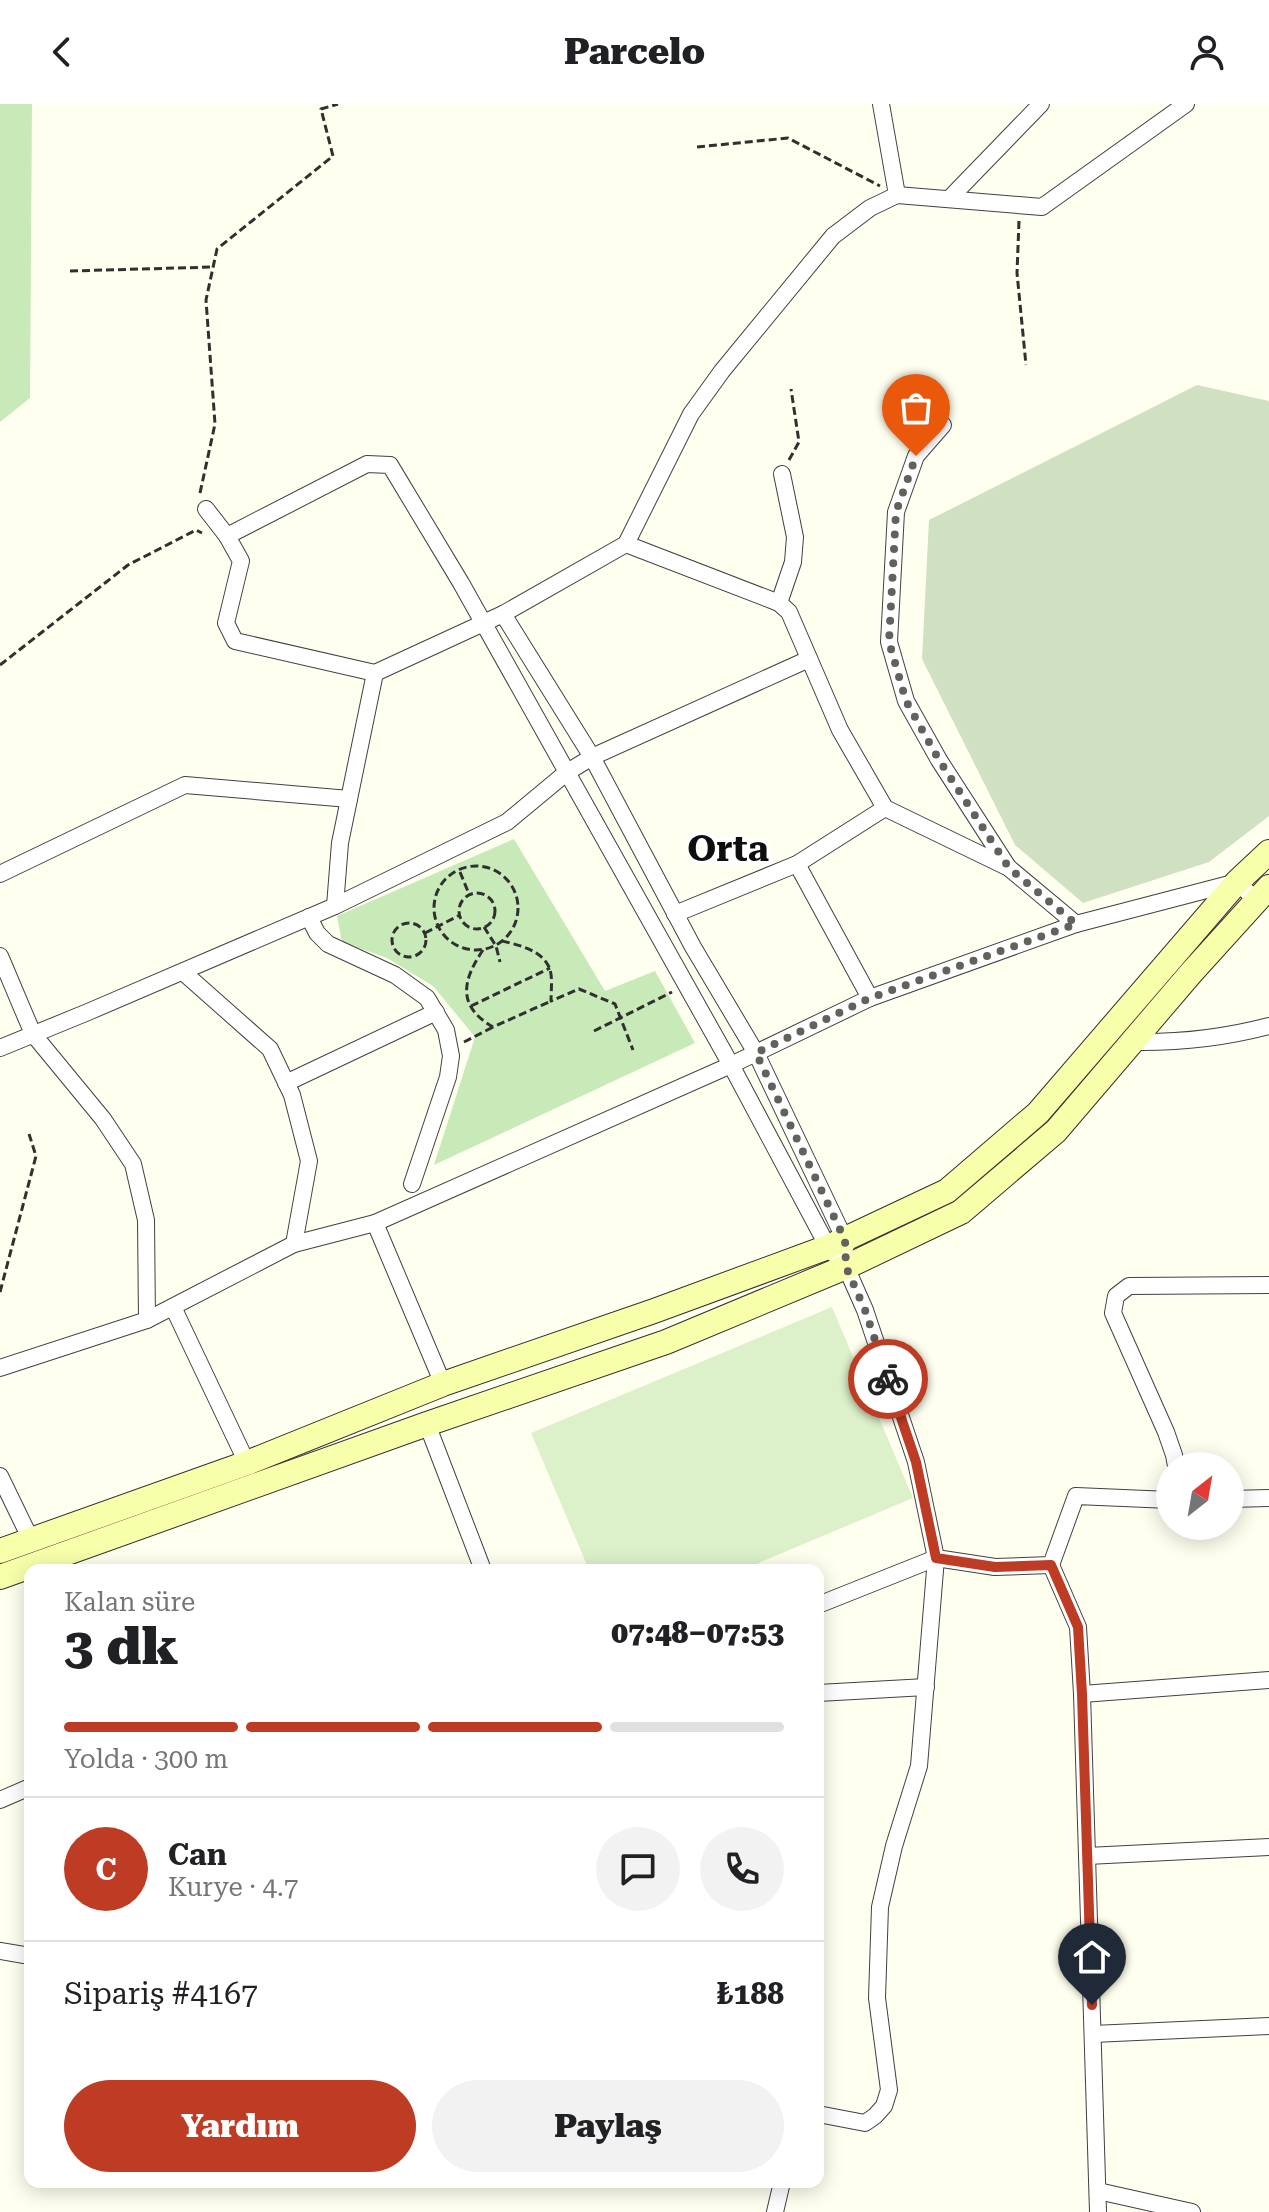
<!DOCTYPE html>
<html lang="tr">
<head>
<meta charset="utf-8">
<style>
	:root { --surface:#fff; --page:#f2f2f2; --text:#202124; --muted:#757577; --line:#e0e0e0; --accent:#bf3c24 }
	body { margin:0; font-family:"Roboto Serif",serif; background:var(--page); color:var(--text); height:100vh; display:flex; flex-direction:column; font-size:30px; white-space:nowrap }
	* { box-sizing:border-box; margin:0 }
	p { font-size:26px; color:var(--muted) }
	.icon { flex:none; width:44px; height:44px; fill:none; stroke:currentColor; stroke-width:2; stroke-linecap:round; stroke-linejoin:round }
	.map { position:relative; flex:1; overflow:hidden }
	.drawer { position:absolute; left:24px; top:1460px; width:800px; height:624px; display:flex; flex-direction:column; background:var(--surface); border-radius:16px; box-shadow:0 4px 20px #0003 }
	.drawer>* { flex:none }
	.needle { width:52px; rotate:31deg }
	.controls { position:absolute; left:1156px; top:1348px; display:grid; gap:16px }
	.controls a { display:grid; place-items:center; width:88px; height:88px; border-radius:50%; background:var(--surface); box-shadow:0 4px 20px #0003; font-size:40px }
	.pin { position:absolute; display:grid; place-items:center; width:68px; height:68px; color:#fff; margin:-82px -34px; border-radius:50% 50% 50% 0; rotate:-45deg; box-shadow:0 0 8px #0007 }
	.pin .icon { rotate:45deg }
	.courier { position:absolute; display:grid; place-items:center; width:80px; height:80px; margin:-40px; border:6px solid #bf3c24; border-radius:50%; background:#fff; color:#222; box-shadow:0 2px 10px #0007 }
	.overview em { font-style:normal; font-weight:800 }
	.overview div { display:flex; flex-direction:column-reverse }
	.overview { display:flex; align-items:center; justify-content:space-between; height:136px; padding:0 40px }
	h1 { font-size:52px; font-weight:800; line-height:60px }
	.bar { display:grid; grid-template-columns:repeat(4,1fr); gap:12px 8px; align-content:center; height:96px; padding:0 40px }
	.bar i { height:10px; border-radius:6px; background:var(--line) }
	.bar .on { background:var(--accent) }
	.bar p { grid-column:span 4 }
	.line { display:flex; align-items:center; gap:20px; padding:0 40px; border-top:2px solid var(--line) }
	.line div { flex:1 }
	.round { display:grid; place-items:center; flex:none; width:84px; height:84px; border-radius:42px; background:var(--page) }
	.primary-button { display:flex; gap:16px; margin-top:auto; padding:16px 40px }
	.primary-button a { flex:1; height:92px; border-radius:48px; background:var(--accent); color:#fff; font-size:32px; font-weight:800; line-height:92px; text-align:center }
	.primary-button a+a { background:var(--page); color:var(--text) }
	header { display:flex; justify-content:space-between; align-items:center; height:104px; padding:0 40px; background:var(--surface); font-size:36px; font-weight:800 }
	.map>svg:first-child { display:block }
	.green { fill:#c8eab8 }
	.cemetery { fill:#cfe1c0 }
	.pitch { fill:#dcf1ca }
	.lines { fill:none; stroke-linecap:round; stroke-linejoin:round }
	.street-casing { stroke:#414141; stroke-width:18 }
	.secondary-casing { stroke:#303030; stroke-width:26 }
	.path { stroke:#303030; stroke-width:3; stroke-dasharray:8 4; stroke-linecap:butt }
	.street { stroke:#fff; stroke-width:16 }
	.secondary { stroke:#f8ffaa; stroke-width:24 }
	.done { stroke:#62625d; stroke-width:8; stroke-dasharray:0 14.4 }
	.route { stroke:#bf3c24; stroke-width:10 }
	.labels { text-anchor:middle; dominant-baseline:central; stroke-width:8; stroke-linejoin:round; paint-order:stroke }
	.district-label { font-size:36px; font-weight:bold; fill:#0e0e0e; stroke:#fff }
</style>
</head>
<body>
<header><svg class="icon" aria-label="back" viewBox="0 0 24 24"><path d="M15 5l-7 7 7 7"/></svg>Parcelo<svg class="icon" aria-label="person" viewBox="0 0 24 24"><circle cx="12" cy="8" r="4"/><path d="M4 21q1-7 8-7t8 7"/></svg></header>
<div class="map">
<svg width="1269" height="2108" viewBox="0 0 1269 2108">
	<rect width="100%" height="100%" fill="#ffffef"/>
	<g class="green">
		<polygon points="0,0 32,0 30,294 0,318"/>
		<polygon points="514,735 605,887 655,867 695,939 434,1061 475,933 433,882 387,854 342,838 337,812"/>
	</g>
	<polygon class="cemetery" points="1197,281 1269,297 1269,712 1209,758 1083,799 1015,741 922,555 929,416"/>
	<polygon class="pitch" points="832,1203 913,1394 742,1466 589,1466 531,1329"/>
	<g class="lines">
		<defs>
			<g id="street">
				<polyline points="897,91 1042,103 1186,0"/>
				<polyline points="949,95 1041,0"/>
				<polyline points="943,321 916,352 896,408 889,538 906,597 939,656 1008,763"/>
				<polyline points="206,405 227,432 367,360 390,361 461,479 731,961 828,1143 846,1163 865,1206 916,1358 936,1454 919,1662 894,1742 880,1803 877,1894 889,1986 884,2002 875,2012 865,2019 818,2010"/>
				<polyline points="227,432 241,457 226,519 235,537 375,569"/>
				<polyline points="626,440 779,499 789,508 840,626 885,704 1009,764 1076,820 1237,778 1256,796"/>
				<polyline points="779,499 793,458 795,433 782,370"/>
				<polyline points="503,510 592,653 693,843 756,949 845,1136 846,1142"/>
				<polyline points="797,760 870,894"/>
				<polyline points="0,770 185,681 349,695"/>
				<polyline points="335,802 340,739 375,569 503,510 626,440 691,310 722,267 833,132 870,104 897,91 881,0"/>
				<polyline points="675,810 797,760 885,704"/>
				<polyline points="309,813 317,829 328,840 395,871 427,894 446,926 451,952 448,973 412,1080"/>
				<polyline points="0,852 33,930 103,1015 133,1060 146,1116 147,1216"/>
				<polyline points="183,868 270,945 292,991 309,1057 294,1140"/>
				<path d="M1132,938C1179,939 1223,934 1269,922"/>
				<polyline points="0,944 88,908 335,802 507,718 566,669 592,653 809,555"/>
				<polyline points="286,979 436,908"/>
				<polyline points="375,1119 443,1280"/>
				<polyline points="173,1203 247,1359"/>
				<polyline points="0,1264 147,1216 294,1140 375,1119 731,961 870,894 1076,820"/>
				<polyline points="427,1320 483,1466"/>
				<polyline points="1176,1362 1174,1351 1166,1328 1113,1209 1116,1192 1129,1182 1269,1181"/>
				<polyline points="0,1372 31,1436"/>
				<polyline points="1230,1395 1269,1394"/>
				<polyline points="1051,1461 1078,1523 1082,1590 1098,2108"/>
				<polyline points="818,1501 936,1454 995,1463 1051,1461 1076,1392 1170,1396"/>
				<polyline points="818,1589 926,1583"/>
				<polyline points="1082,1590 1269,1576"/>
				<polyline points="0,1696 30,1683"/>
				<polyline points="1087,1752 1269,1743"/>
				<polyline points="0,1847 30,1852"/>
				<polyline points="1093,1930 1269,1922"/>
				<polyline points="1098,2087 1192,2108"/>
				<polyline points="775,2108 782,2078"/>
			</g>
			<g id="secondary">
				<polyline points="0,1447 247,1359 443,1280 654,1207 828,1143 947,1087 1038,1009 1237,778 1269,748"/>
				<polyline points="0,1473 427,1320 666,1238 846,1163 961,1108 1056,1027 1191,869 1269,783"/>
			</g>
		</defs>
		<use href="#street" class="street-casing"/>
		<use href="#secondary" class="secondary-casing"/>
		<g class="path">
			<polyline points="697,43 788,34 880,82"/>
			<polyline points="1019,117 1017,169 1026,261"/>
			<polyline points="70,167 213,163"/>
			<polyline points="789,356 799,338 791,285"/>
			<polyline points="200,389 215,320 206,196 217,145 333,52 321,5 338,0"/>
			<polyline points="0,561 128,461 196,426 202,429"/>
			<circle cx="476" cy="804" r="42"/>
			<polyline points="460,768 469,790"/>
			<circle cx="477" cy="807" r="18"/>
			<circle cx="409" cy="836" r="17"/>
			<polyline points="484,823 496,842 500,858"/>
			<polyline points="425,829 460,811"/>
			<path d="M502,837C519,841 541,846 549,863C553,871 551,887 551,897L579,885L615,900L633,946"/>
			<path d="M483,846C462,877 457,902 493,923L551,897"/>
			<polyline points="471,902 550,864"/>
			<polyline points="594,927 672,888"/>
			<polyline points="464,938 493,923"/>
			<polyline points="0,1188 36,1052 29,1030"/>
		</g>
		<use href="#street" class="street"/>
		<use href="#secondary" class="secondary"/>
	</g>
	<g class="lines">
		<polyline class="done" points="888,1275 865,1206 846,1163 845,1136 756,949 870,894 1076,820 1009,764 939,656 906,597 889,538 896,408 916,352"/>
		<polyline class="route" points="888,1275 916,1358 936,1454 995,1463 1051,1461 1078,1523 1082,1590 1092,1901"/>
	</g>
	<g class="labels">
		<g class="district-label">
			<text x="728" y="745">Orta</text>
		</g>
	</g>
</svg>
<div class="controls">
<a><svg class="needle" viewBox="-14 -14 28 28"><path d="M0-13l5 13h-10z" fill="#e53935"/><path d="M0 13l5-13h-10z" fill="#757577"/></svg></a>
</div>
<div class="pin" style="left:916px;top:352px;background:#ea580c"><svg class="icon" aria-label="bag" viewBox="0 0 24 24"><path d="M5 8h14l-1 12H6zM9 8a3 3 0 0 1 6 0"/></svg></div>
<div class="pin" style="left:1092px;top:1901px;background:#1f2937"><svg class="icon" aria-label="home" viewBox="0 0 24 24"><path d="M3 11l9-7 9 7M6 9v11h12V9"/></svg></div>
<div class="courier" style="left:888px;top:1275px"><svg class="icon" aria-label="bike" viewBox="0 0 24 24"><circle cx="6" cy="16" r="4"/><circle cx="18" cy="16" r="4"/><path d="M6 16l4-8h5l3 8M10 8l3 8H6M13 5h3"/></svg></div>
<section class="drawer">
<div class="overview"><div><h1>3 dk</h1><p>Kalan süre</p></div><em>07:48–07:53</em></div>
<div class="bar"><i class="on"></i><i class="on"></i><i class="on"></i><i></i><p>Yolda · 300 m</p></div>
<div class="line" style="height:144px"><b class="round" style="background:var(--accent);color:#fff">C</b><div><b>Can</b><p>Kurye · 4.7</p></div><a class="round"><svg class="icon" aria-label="chat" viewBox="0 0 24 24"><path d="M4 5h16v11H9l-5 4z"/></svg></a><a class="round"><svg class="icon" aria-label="phone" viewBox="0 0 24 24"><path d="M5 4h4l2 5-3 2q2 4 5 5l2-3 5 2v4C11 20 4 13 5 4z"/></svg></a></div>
<div class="line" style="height:104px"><div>Sipariş #4167</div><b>₺188</b></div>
<div class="primary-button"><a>Yardım</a><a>Paylaş</a></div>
</section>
</div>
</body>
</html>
